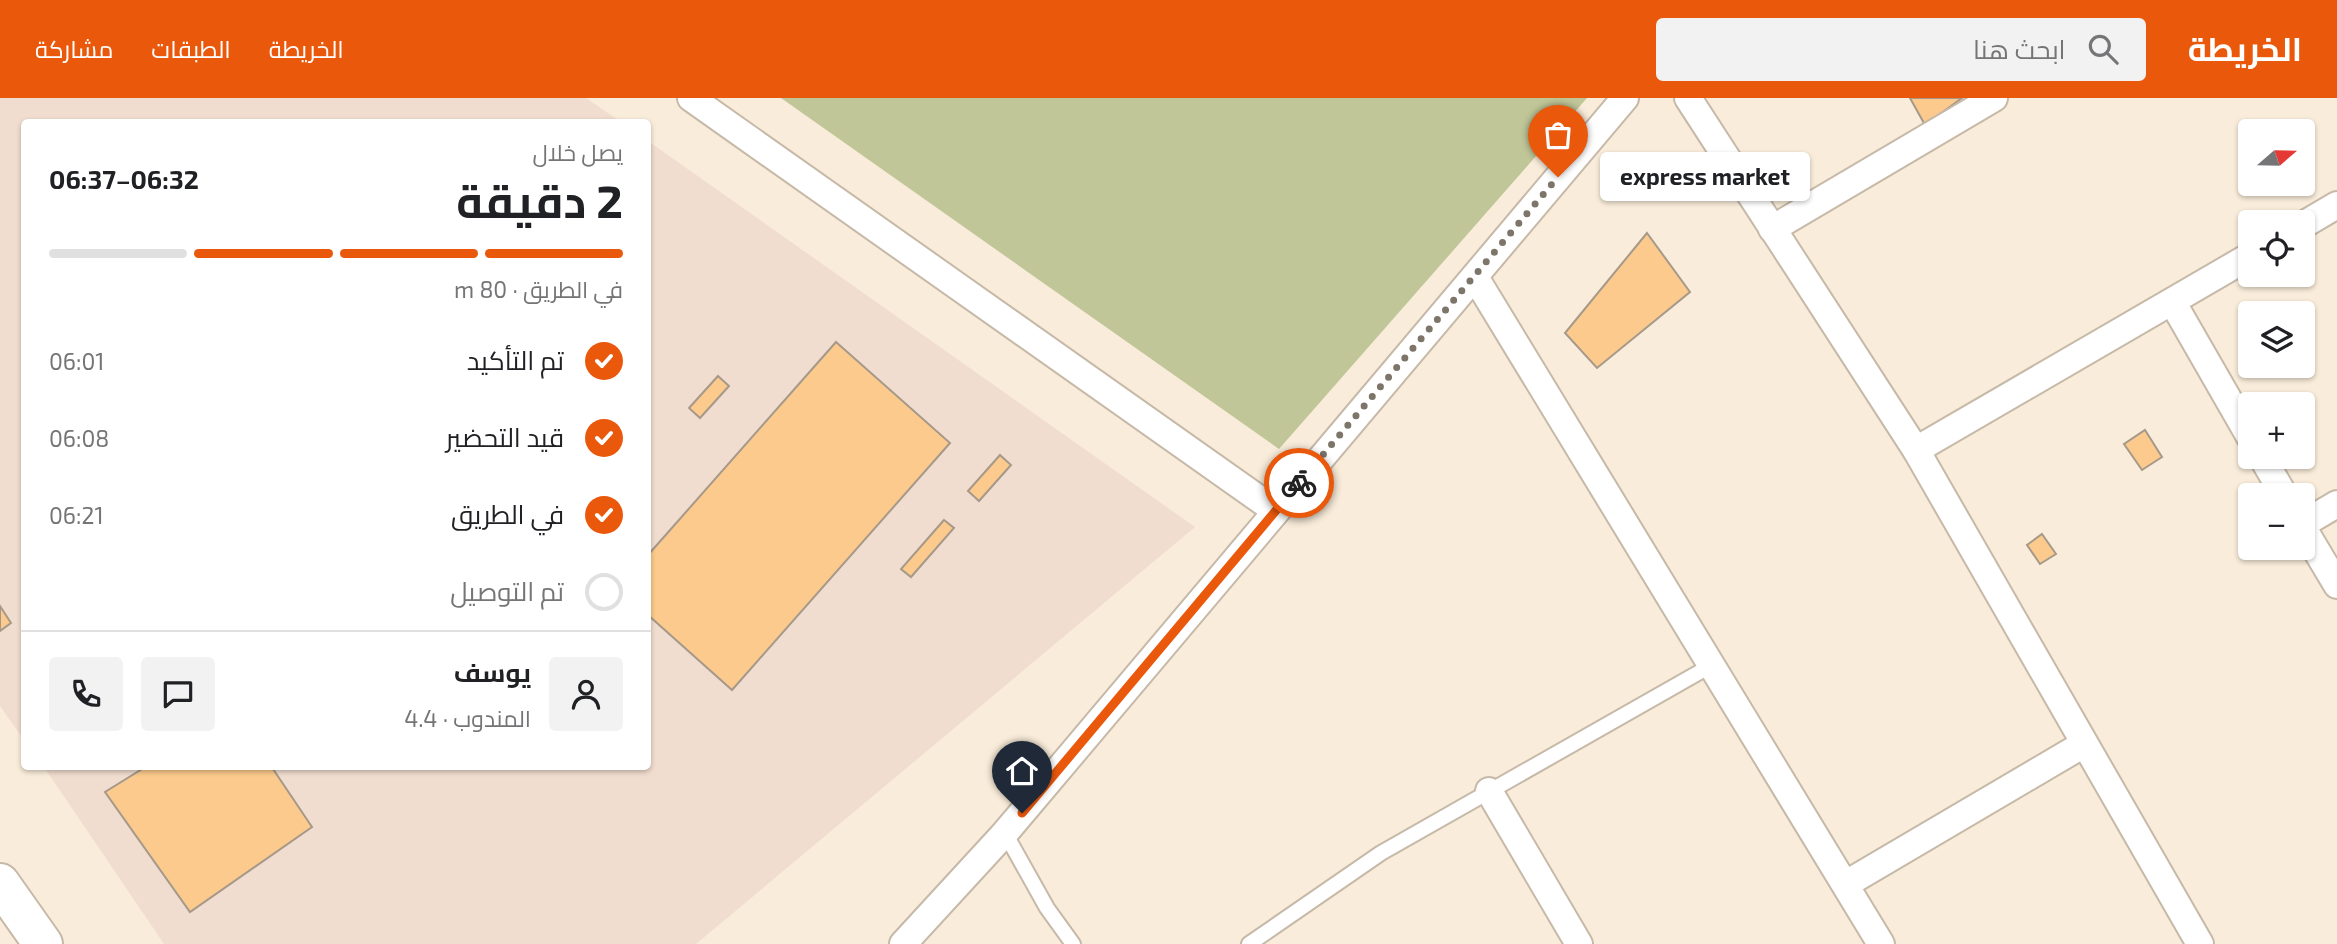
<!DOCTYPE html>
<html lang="ar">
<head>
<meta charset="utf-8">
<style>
	:root { --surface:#fff; --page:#f2f2f2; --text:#202124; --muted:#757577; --line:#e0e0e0; --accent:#ea580c }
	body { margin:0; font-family:"Exo 2",Cairo,sans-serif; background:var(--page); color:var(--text); direction:rtl; height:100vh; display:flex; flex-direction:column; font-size:26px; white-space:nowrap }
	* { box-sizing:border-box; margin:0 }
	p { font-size:23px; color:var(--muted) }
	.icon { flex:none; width:38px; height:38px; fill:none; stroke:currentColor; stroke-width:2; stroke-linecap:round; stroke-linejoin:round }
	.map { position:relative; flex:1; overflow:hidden; direction:ltr }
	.panel { position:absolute; left:21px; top:21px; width:630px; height:651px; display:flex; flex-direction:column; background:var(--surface); border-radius:7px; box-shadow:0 2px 5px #0004; direction:rtl }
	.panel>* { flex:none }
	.needle { width:46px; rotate:70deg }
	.fabs { position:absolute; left:2238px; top:21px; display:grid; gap:14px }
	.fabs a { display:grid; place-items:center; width:77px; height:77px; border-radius:7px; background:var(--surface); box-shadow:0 2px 5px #0004; font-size:35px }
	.pin { position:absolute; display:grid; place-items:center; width:60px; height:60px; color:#fff; margin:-72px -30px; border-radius:50% 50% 50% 0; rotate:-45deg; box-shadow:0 0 7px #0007 }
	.pin .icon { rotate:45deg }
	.courier { position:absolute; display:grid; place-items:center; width:70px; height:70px; margin:-35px; border:5px solid #ea580c; border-radius:50%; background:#fff; color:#222; box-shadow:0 2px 9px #0007 }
	.bubble { position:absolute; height:49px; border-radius:7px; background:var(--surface); box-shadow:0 2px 5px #0004; font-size:23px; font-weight:700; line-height:49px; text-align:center; direction:rtl }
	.headline em { font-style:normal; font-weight:700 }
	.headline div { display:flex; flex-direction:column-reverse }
	.headline { display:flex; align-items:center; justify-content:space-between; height:119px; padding:0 28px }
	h1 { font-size:46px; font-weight:700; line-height:52px }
	.bar { display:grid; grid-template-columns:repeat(4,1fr); gap:10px 7px; align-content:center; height:84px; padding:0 28px }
	.bar i { height:9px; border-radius:5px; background:var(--line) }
	.bar .active { background:var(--accent) }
	.bar p { grid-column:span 4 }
	.line { display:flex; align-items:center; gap:18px; padding:0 28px; border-top:2px solid var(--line) }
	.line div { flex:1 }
	.round { display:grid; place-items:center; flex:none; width:74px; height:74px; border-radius:7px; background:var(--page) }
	ol { padding:0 28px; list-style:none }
	li { display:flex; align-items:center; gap:21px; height:77px }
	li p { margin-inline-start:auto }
	li .icon { padding:7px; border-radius:50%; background:var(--accent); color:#fff; stroke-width:4 }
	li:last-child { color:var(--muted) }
	li i { width:38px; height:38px; border:4px solid var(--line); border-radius:50% }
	header { display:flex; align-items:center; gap:42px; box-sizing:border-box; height:98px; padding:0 35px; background:var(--accent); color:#fff }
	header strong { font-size:33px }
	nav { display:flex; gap:38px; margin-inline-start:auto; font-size:24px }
	.search { width:490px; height:63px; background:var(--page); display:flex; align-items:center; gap:18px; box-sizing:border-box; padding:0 24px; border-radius:7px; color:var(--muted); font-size:26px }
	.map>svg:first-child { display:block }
	.industrial { fill:#f1ddcf }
	.green { fill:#c0c698 }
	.building { fill:#fbca8c; stroke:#a69989; stroke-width:2 }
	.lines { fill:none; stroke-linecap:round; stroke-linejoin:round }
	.lane-casing { stroke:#c6b9a8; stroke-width:18 }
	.street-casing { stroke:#c6b9a8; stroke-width:30 }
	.highway-casing { stroke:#c6b9a8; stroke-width:42 }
	.lane { stroke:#fff; stroke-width:14 }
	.street { stroke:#fff; stroke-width:26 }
	.highway { stroke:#fff; stroke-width:38 }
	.done { stroke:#7d756a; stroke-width:7; stroke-dasharray:0 12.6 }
	.route { stroke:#ea580c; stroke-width:9 }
</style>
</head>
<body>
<header>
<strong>الخريطة</strong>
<div class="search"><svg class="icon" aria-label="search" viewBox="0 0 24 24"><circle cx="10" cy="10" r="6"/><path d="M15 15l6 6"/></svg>ابحث هنا</div>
<nav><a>الخريطة</a><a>الطبقات</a><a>مشاركة</a></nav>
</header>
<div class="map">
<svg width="2337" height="846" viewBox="0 0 2337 846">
	<rect width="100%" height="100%" fill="#f9ecda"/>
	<g class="industrial">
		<polygon points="0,0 586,0 621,24 24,24 24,642 0,608"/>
		<polygon points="648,43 1195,429 696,846 164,846 44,669 648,668"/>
	</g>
	<polygon class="green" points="781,0 1587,0 1279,351"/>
	<g class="building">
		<polygon points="1910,0 1962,0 1925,27"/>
		<polygon points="1647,135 1690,194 1597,270 1565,235"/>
		<polygon points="836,244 950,345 732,592 648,517 648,457"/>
		<polygon points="718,278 729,288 700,320 689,310"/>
		<polygon points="2145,332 2162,359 2142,372 2124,346"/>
		<polygon points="1000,357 1011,367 979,403 968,393"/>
		<polygon points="944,422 954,430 911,479 901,471"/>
		<polygon points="2042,436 2056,456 2040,466 2027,447"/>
		<polygon points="0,508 11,525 0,533"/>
		<polygon points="147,668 271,668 312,729 190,814 105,694"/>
	</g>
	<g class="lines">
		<defs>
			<g id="lane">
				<polyline points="1005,735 1047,810 1073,846"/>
				<polyline points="1249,846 1381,755 1712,567"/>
			</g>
			<g id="street">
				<polyline points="691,0 1276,413"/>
				<polyline points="1688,0 1916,352 2200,846"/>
				<polyline points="2303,127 2337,107"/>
				<polyline points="1772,131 1994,0"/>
				<polyline points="1475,179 1881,846"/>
				<polyline points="2173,205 2250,339"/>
				<polyline points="1916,352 2250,158"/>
				<polyline points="2262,359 2284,397"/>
				<polyline points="2303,426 2337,406"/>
				<polyline points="2303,430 2337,487"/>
				<polyline points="1489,693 1579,846"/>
				<polyline points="1846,786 2084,646"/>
				<polyline points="903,846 1005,735 1625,0"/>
			</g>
			<polyline id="highway" points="0,785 43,846"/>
		</defs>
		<use href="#lane" class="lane-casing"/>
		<use href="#street" class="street-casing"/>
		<use href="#highway" class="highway-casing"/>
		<use href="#lane" class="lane"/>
		<use href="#street" class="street"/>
		<use href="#highway" class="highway"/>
	</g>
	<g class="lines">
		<polyline class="done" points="1299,385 1558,79"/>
		<polyline class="route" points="1022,715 1299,385"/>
	</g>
</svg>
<div class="fabs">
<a><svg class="needle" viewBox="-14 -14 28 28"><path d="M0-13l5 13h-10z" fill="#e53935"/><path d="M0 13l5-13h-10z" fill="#757577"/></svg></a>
<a><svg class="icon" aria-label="locate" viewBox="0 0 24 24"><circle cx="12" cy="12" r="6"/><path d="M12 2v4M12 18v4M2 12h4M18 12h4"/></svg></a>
<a><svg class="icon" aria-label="layers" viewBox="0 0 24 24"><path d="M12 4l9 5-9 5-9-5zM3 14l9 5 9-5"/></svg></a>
<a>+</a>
<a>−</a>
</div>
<div class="pin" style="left:1558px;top:79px;background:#ea580c"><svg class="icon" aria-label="bag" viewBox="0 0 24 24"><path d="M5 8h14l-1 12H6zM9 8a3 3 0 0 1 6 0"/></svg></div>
<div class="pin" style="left:1022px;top:715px;background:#1f2937"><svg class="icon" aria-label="home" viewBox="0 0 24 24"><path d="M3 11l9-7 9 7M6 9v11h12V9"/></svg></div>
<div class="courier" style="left:1299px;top:385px"><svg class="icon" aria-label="bike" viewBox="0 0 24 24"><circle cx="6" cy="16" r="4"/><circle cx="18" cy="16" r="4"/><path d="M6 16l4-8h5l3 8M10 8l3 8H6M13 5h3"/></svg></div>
<div class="bubble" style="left:1600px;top:54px;width:210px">express market</div>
<section class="panel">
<div class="headline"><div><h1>2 دقيقة</h1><p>يصل خلال</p></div><em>06:32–06:37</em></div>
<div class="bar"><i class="active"></i><i class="active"></i><i class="active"></i><i></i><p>في الطريق · 80 m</p></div>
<ol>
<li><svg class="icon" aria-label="check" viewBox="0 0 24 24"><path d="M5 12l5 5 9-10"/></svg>تم التأكيد<p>06:01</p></li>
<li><svg class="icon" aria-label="check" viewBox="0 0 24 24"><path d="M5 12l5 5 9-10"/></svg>قيد التحضير<p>06:08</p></li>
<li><svg class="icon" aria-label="check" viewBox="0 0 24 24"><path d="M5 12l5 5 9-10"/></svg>في الطريق<p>06:21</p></li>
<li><i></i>تم التوصيل</li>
</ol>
<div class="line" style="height:126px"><a class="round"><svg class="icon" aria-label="person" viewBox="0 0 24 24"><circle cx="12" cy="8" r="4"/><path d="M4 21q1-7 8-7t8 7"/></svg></a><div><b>يوسف</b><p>المندوب · 4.4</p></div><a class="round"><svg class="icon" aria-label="chat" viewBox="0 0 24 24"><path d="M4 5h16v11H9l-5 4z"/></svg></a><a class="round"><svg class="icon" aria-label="phone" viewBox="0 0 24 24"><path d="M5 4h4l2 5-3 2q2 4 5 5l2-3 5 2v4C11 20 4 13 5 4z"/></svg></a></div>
</section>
</div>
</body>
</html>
